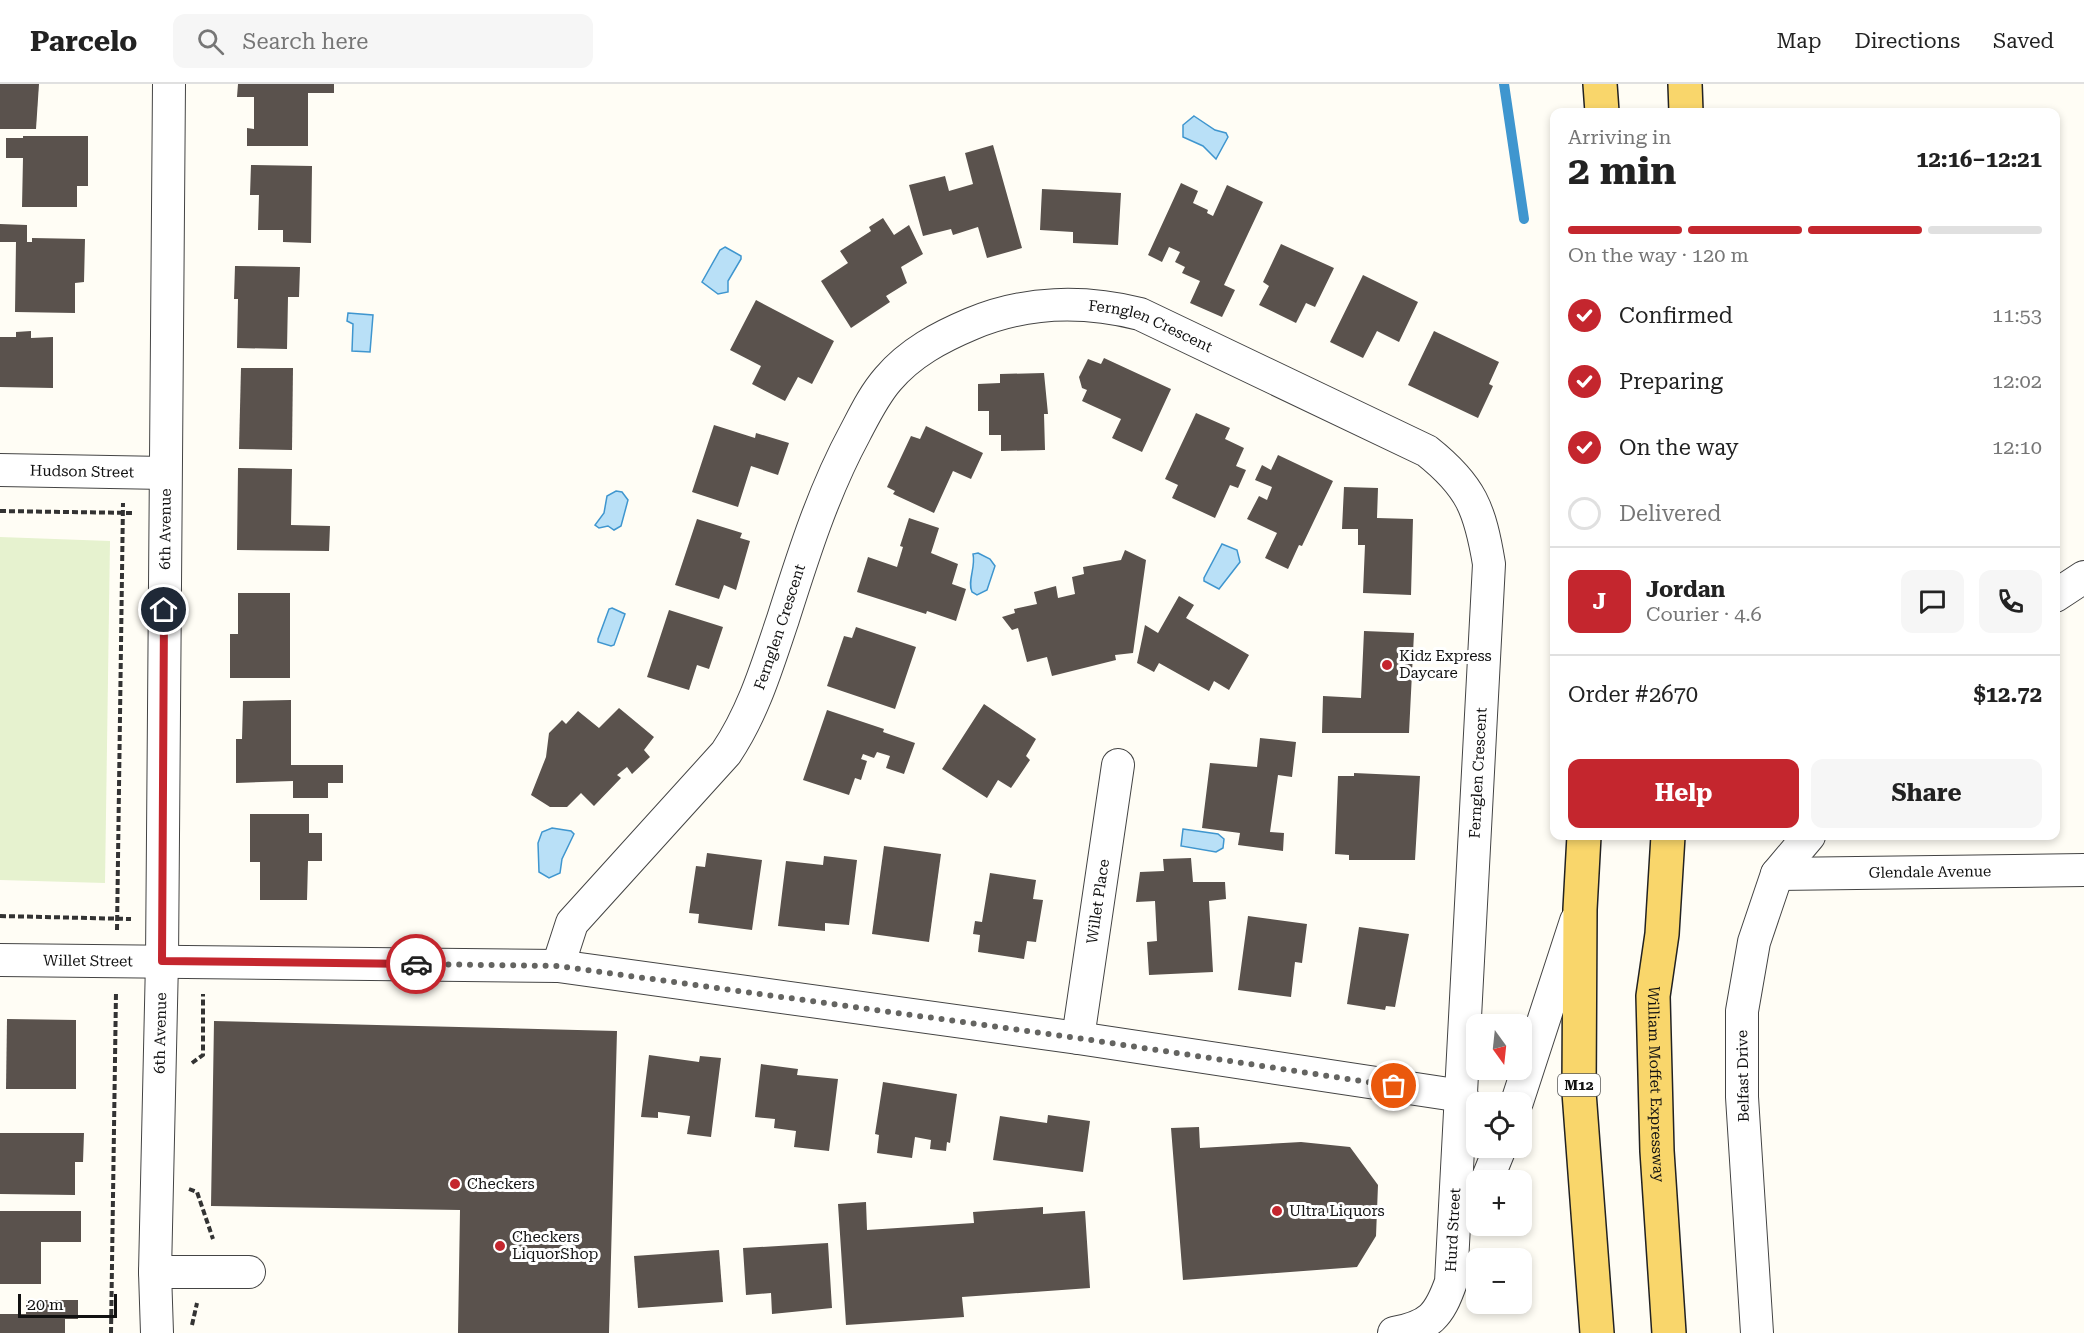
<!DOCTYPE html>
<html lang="en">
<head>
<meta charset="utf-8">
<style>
	:root { --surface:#fff; --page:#f6f6f6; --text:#222; --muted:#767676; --line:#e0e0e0; --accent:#c4262e }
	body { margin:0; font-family:"Roboto Serif",serif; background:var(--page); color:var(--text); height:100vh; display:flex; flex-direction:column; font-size:22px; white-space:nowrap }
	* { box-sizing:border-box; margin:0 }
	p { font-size:20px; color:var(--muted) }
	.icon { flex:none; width:33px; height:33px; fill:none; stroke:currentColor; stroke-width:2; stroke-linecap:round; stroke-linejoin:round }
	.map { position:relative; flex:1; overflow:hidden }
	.panel { position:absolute; left:1550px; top:24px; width:510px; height:732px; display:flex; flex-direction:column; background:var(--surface); border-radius:12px; box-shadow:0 3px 9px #0003 }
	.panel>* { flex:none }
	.needle { width:39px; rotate:165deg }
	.controls { position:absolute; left:1466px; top:930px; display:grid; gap:12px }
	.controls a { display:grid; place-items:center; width:66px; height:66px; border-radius:12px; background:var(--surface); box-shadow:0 3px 9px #0003; font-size:30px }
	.scale { position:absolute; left:18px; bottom:15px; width:99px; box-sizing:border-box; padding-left:6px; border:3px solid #111; border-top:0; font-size:16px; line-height:21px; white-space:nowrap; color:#111; -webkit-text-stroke:4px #fff; paint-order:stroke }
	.pin { position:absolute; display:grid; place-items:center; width:51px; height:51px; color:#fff; margin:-26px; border:3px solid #fff; border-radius:50%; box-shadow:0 2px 6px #0007 }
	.courier { position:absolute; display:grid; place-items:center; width:60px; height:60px; margin:-30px; border:4px solid #c4262e; border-radius:50%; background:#fff; color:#222; box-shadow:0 2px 8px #0007 }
	.summary em { font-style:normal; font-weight:700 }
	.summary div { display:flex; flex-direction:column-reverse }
	.summary { display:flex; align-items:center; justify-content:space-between; height:102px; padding:0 18px }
	h1 { font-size:39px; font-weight:700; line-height:45px }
	.bar { display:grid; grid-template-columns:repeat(4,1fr); gap:9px 6px; align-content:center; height:72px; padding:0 18px }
	.bar i { height:8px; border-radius:4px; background:var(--line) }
	.bar .active { background:var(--accent) }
	.bar p { grid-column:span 4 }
	.line { display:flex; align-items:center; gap:15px; padding:0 18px; border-top:2px solid var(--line) }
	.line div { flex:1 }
	.round { display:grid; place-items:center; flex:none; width:63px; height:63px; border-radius:12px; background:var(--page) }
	ol { padding:0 18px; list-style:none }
	li { display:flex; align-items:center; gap:18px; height:66px }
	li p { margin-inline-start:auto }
	li .icon { padding:6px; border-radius:50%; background:var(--accent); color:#fff; stroke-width:4 }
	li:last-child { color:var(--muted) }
	li i { width:33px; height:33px; border:3px solid var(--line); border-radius:50% }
	.primary-button { display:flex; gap:12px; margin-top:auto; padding:12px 18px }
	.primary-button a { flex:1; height:69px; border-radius:12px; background:var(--accent); color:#fff; font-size:24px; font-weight:700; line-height:69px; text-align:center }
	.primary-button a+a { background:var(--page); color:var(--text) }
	header { display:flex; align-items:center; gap:36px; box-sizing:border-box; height:84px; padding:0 30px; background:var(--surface); border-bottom:2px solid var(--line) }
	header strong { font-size:28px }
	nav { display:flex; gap:33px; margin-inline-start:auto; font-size:21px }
	.search { width:420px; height:54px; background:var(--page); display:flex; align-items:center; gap:15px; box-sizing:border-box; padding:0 21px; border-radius:12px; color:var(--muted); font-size:22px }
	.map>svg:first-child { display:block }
	.pitch { fill:#e6f2cf }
	.water { fill:#b9e0f7; stroke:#3f96cf; stroke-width:1.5 }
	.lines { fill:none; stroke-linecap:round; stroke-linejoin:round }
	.stream { stroke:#3f96cf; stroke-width:10 }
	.building { fill:#5a524d }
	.minor-casing { stroke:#444; stroke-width:34 }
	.major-casing { stroke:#222; stroke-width:36 }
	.path { stroke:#333; stroke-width:4; stroke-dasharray:6 3; stroke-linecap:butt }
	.minor { stroke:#fff; stroke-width:32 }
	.major { stroke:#f9d66b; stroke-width:33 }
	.done { stroke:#646461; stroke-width:6; stroke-dasharray:0 10.8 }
	.route { stroke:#c4262e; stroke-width:8 }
	.poi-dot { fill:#c4262e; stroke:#fff; stroke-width:2 }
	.labels { text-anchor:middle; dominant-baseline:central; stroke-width:6; stroke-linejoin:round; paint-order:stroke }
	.shield { fill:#fff; stroke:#585858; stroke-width:1.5 }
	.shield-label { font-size:14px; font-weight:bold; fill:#111 }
	.street-label { font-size:15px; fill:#111; stroke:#fff }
	.poi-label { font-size:15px; fill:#111; stroke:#fff; text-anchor:start }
</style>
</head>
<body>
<header>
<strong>Parcelo</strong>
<div class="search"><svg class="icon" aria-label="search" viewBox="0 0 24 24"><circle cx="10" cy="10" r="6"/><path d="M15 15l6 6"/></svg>Search here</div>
<nav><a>Map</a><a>Directions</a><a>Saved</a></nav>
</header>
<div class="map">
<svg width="2084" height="1249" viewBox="0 0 2084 1249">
	<rect width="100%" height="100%" fill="#fffdf5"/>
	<polygon class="pitch" points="0,453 110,457 105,799 0,796"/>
	<g class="water">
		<polygon points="1194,32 1215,46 1226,49 1228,53 1216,75 1203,62 1183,53 1183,41"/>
		<polygon points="725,163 741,172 741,175 728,197 728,208 718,210 702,198 720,166"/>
		<polygon points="348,229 373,231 370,268 352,267 353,240 347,237"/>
		<polygon points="616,407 622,408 628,416 621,442 614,446 608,442 599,444 595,441 604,429 607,412"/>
		<polygon points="1222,460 1237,466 1240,478 1219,505 1204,497 1204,494"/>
		<path d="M978,469L990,475L995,482L987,506L977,511L972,508C967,498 976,483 973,470Z"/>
		<polygon points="612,524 625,530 614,561 611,562 598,558 598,555 609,525"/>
		<polygon points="552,744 571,747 574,750 562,775 560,789 549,794 539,788 538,759 542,748"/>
		<polygon points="1183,745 1218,750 1224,755 1223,764 1216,768 1181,762"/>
	</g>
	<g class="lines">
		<polyline class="stream" points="1504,0 1524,135"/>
	</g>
	<g class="building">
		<polygon points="0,0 39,0 36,45 0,45"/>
		<polygon points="238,0 334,0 334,9 308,9 308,62 247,62 247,44 254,45 254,13 237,13"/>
		<polygon points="23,52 88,52 88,102 77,102 77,123 22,123 23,74 6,74 6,54 23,54"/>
		<polygon points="993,61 1022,164 987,174 978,143 953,151 951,145 923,152 909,101 945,92 949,107 973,100 965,69"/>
		<polygon points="251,81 312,82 311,159 283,158 283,146 258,146 259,111 250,111"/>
		<polygon points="1181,99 1198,107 1193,119 1208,126 1207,129 1213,132 1227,101 1263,118 1224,201 1235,206 1222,233 1190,219 1200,197 1182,189 1185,183 1175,178 1180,168 1169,163 1162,178 1148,171"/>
		<polygon points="1042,105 1121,109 1118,161 1073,159 1073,148 1040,146"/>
		<polygon points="883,134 894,151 909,141 923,170 901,183 907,199 886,212 890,218 851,244 821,197 848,179 840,167 871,147 869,143"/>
		<polygon points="0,140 27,141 27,158 32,158 32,154 85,155 84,198 75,199 75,229 15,228 16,158 0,158"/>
		<polygon points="1281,160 1334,184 1315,223 1306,219 1296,239 1259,221 1269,202 1263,198"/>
		<polygon points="235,182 300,183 299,213 288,213 287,265 237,264 238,215 234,215"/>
		<polygon points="1363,191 1418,218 1399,258 1377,247 1363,274 1330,258"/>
		<polygon points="756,216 834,257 812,300 798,293 785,317 752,300 761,282 730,266"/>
		<polygon points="31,247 31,254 53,253 53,304 0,303 0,253 16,253 16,248"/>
		<polygon points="1434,247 1499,278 1489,300 1493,302 1478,334 1408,301"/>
		<polygon points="1104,274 1171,305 1142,368 1112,354 1121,335 1082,317 1087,306 1082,304 1079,293 1088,275 1101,280"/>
		<polygon points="241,284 293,284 292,366 239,365"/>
		<polygon points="1044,289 1048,330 1044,330 1045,366 1001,367 1001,351 989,351 989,327 978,327 978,300 1000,299 1000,290"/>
		<polygon points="1196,329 1230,344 1225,355 1244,364 1236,382 1246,386 1238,404 1230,401 1215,434 1172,414 1178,401 1165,395"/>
		<polygon points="714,341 755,354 756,349 789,359 778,391 751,382 738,423 692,408"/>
		<polygon points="926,342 983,369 971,395 953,387 934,429 893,410 895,407 887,403 911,352 920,355"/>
		<polygon points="1278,371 1333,397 1302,462 1299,461 1288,485 1265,474 1277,449 1247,435 1259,412 1267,416 1272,403 1255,396 1262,381 1271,386"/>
		<polygon points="238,384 292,385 291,441 330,442 329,467 237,466"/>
		<polygon points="1344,403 1378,404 1377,434 1413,435 1411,511 1363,509 1365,461 1358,461 1358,445 1342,445"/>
		<polygon points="909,434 939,444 931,469 958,480 952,500 966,505 956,537 927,527 926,530 857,508 868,473 897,483 903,463 900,462"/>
		<polygon points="697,435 742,449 740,454 750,457 736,506 724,501 719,515 675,501"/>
		<polygon points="1125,466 1146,476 1133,569 1115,571 1116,576 1052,592 1047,573 1027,578 1018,544 1012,546 1002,533 1015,529 1014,525 1037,520 1034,508 1056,502 1058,514 1075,510 1072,493 1084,490 1083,483 1121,476"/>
		<polygon points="238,509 290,509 290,594 230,594 230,550 238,550"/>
		<polygon points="1179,512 1194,521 1186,534 1249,571 1229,606 1214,597 1209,607 1159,579 1154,588 1137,579 1145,541 1158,549"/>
		<polygon points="669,526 723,543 709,585 697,581 689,606 647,593"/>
		<polygon points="856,543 916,563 895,625 827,602 844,552 852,554"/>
		<polygon points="1364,547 1414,549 1409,649 1322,649 1323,612 1361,614"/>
		<polygon points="291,616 291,681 343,681 343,699 328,699 328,714 293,714 293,697 236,699 236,655 242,655 243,617"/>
		<polygon points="984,620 1036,655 1026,672 1030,676 1011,704 998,696 987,714 942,685"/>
		<polygon points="619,624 654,653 644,666 650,673 632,690 627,683 617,691 621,694 594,722 581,709 567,723 550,723 531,711 546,673 549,649 562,636 566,640 578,627 599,644"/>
		<polygon points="827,626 884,645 883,648 915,659 904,690 886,684 890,672 877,668 874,674 863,670 861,675 867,677 861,696 855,694 849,711 803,696"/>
		<polygon points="1260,654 1296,658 1292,693 1278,691 1270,748 1284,749 1283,767 1238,761 1240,749 1202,744 1210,679 1257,683"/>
		<polygon points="1354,689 1420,692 1415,776 1349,776 1349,771 1335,770 1338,692 1354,692"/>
		<polygon points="250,730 309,730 309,749 322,749 322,777 308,777 307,816 260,816 260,778 250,778"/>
		<polygon points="884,762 941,770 929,858 872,850"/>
		<polygon points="707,769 762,776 752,846 698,839 699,830 689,829 696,782 705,783"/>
		<polygon points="824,772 857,776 849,841 825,839 825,847 778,842 786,777 823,781"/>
		<polygon points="1191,774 1193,798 1225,798 1226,815 1209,817 1213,888 1149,891 1147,858 1157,857 1155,817 1136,818 1140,788 1164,787 1163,775"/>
		<polygon points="990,789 1036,796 1033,815 1043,816 1036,858 1027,857 1024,875 978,868 980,851 973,850 975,837 982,838"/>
		<polygon points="1248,832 1307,840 1302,879 1295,878 1291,913 1238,906"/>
		<polygon points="1359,843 1409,850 1395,923 1386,922 1385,926 1347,920"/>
		<polygon points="7,935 76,936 76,1005 6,1005"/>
		<polygon points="214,937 617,947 609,1249 458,1249 460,1126 211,1122"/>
		<polygon points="649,971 699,978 700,972 721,974 711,1053 687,1050 690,1032 658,1028 658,1034 641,1033"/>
		<polygon points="761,980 798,985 797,991 838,995 829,1067 794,1063 796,1047 774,1044 775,1035 755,1033"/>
		<polygon points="883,998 957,1010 950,1059 947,1058 946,1067 930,1065 931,1056 915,1053 912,1074 877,1069 879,1051 875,1050"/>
		<polygon points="1048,1031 1090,1037 1083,1088 993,1076 1000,1032 1047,1039"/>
		<polygon points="1199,1043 1200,1064 1301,1058 1350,1063 1378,1101 1376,1152 1357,1183 1183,1196 1171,1044"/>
		<polygon points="0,1049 84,1049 83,1078 75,1078 75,1111 0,1110"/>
		<polygon points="866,1118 867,1146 974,1139 973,1128 1043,1123 1043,1130 1085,1127 1090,1204 962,1213 964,1233 846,1241 838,1120"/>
		<polygon points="0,1127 81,1127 81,1158 41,1158 41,1200 0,1200"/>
		<polygon points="828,1159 832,1224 772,1230 771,1209 746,1211 743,1164"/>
		<polygon points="719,1166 723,1218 638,1224 634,1172"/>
		<polygon points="26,1216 78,1216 78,1235 65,1235 65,1249 0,1249 0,1230 26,1230"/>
	</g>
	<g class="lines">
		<defs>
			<g id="minor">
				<path id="s1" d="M0,386L165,389"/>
				<polyline points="2055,512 2084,493"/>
				<path id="s2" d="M1777,790L2084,786"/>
				<path id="s3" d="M0,876L558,882L1078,954L1462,1012"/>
				<path id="s4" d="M558,882L572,839L726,669C754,627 767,582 783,535C803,472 823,408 855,349C865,330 874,311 888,295C910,269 940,253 971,240C1025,217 1084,216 1140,230L1427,367C1471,402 1480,425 1489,480L1451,1198C1439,1232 1430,1242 1394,1249"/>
				<path id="s5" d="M1078,954L1118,681"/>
				<polyline points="1517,1018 1576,837"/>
				<polyline points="1487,1096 1500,1064"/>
				<polyline points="155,1188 249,1188"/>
				<path id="s6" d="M157,1249L155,1188L162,877L169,0"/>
				<polyline points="1757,1249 1742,1013 1742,927 1754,858 1777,790 1809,752"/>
			</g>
			<g id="major">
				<polyline points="1600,0 1602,28"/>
				<polyline points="1685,0 1686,28"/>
				<polyline points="1584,752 1580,825 1579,1008 1597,1249"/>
				<path id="s7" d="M1668,752L1662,850L1653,912L1657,1067L1669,1249"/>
			</g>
		</defs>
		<use href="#minor" class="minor-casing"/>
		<use href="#major" class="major-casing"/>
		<g class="path">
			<polyline points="0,427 134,429"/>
			<polyline points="0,832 131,835"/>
			<polyline points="117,846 123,419"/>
			<polyline points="192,979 203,971 203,910"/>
			<polyline points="189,1105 197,1108 213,1155"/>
			<polyline points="192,1241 197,1219"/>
			<polyline points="111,1249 116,908"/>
		</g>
		<use href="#minor" class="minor"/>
		<use href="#major" class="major"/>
	</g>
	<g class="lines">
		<polyline class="done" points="416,880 558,882 1078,954 1394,1002"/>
		<polyline class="route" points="164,526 162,877 416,880"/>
	</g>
	<g class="poi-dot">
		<circle cx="1387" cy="581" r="6"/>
		<circle cx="455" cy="1100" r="6"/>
		<circle cx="1277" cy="1127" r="6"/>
		<circle cx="500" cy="1162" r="6"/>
	</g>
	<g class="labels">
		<rect class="shield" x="1558" y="990" width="42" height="22" rx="4.5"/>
		<g class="shield-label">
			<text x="1579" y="1001">M12</text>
		</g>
		<g class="street-label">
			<text stroke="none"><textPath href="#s4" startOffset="970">Fernglen Crescent</textPath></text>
			<text stroke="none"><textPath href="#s1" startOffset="82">Hudson Street</textPath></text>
			<text stroke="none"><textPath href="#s6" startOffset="804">6th Avenue</textPath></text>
			<text stroke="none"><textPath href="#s4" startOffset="412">Fernglen Crescent</textPath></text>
			<text transform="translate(1478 689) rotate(-87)">Fernglen Crescent</text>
			<text stroke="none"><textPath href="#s2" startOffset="153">Glendale Avenue</textPath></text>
			<text stroke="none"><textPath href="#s5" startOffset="138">Willet Place</textPath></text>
			<text stroke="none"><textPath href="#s3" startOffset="88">Willet Street</textPath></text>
			<text stroke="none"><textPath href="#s6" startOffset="300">6th Avenue</textPath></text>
			<text transform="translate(1743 992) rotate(-91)">Belfast Drive</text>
			<text stroke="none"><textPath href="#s7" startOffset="249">William Moffet Expressway</textPath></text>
			<text transform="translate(1453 1146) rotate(-87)">Hurd Street</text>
		</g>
		<g class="poi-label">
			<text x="1399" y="572">Kidz Express<tspan x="1399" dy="17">Daycare</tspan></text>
			<text x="467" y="1100">Checkers</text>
			<text x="1289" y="1127">Ultra Liquors</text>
			<text x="512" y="1153">Checkers<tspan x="512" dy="17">LiquorShop</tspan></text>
		</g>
	</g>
</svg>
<div class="controls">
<a><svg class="needle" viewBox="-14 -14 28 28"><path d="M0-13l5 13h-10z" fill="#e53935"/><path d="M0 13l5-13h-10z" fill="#767676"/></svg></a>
<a><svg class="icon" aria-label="locate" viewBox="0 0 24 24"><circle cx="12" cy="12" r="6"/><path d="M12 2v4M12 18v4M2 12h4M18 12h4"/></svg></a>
<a>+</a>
<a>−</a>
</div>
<div class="scale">20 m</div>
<div class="pin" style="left:1394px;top:1002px;background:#ea580c"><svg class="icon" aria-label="bag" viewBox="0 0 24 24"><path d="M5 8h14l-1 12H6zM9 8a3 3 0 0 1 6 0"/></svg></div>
<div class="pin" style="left:164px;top:526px;background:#1f2937"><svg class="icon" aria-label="home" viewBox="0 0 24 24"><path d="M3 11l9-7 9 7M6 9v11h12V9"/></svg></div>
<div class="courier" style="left:416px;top:880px"><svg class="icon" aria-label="car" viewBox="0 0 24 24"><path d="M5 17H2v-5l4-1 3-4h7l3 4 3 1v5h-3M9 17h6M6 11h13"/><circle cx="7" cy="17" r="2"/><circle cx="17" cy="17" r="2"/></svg></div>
<section class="panel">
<div class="summary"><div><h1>2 min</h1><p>Arriving in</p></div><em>12:16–12:21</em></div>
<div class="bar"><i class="active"></i><i class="active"></i><i class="active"></i><i></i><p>On the way · 120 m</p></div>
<ol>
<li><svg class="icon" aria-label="check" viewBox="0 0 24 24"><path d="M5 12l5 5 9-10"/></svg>Confirmed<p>11:53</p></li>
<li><svg class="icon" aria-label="check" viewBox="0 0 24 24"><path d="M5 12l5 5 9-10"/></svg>Preparing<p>12:02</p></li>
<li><svg class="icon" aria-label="check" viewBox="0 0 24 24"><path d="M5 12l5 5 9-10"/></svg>On the way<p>12:10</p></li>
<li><i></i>Delivered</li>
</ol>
<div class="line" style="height:108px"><b class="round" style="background:var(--accent);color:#fff">J</b><div><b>Jordan</b><p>Courier · 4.6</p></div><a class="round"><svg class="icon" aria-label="chat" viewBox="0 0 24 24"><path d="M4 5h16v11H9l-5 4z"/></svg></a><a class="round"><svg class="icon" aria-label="phone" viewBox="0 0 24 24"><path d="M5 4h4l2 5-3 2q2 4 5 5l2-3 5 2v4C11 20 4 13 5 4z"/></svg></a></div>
<div class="line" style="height:78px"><div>Order #2670</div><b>$12.72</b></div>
<div class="primary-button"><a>Help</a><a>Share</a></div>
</section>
</div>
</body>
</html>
